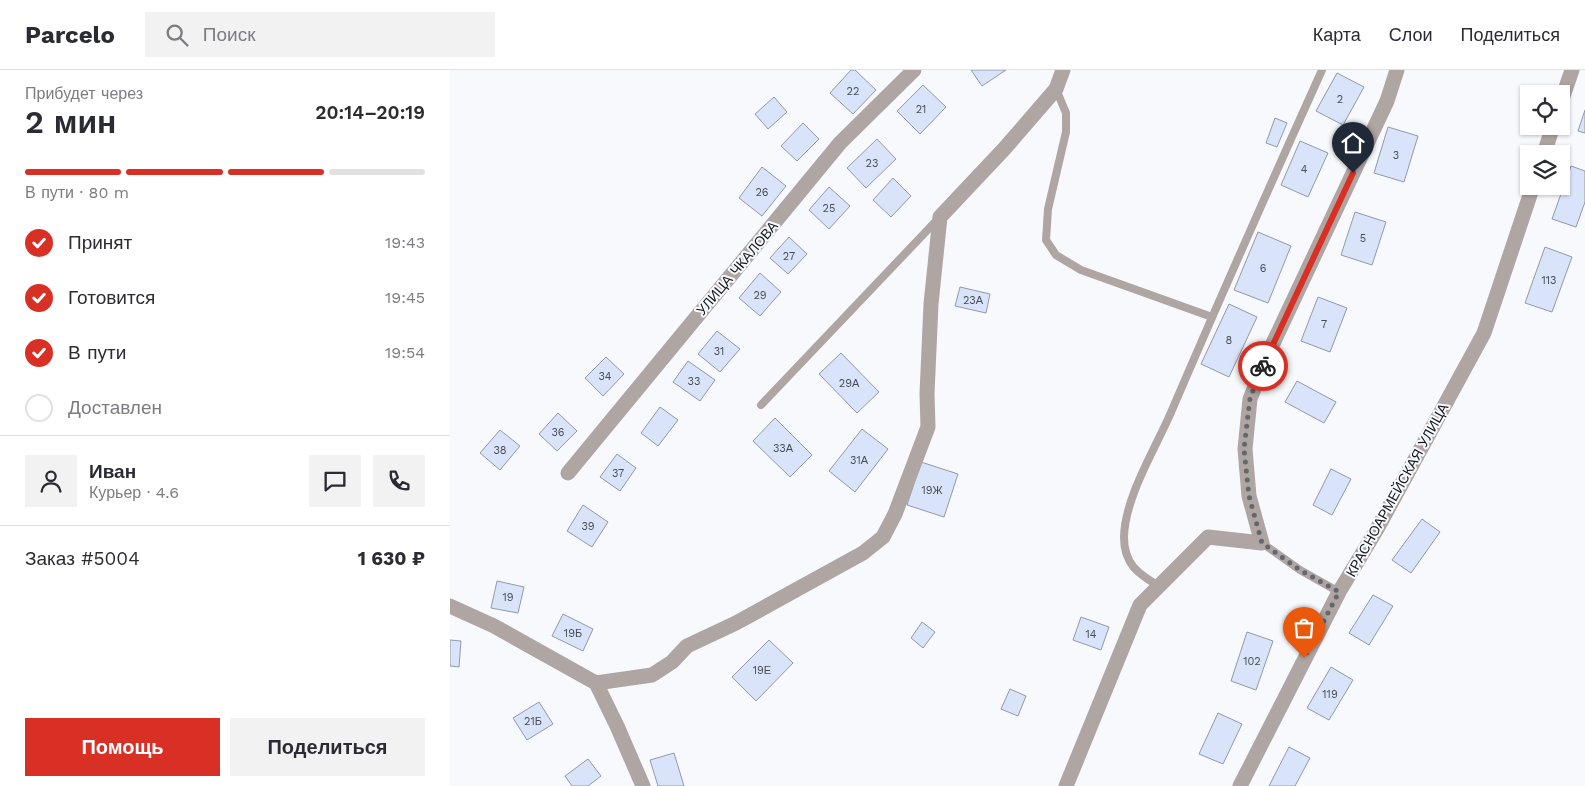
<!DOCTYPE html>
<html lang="ru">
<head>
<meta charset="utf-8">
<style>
	:root { --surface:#fff; --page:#f2f2f3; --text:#2b2b33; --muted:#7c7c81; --line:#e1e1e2; --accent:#d93025 }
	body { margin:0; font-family:"Work Sans",sans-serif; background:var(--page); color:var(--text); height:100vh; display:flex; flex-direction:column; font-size:19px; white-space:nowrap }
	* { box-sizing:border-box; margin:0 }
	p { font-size:16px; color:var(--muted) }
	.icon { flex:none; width:28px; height:28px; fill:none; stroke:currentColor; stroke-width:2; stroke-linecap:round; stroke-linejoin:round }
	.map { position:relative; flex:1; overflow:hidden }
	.side { display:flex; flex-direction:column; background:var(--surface); width:450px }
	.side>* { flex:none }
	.fabs { position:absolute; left:1070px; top:15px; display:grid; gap:10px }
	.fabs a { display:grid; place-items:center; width:50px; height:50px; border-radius:0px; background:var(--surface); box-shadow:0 1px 4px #0004; font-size:25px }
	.pin { position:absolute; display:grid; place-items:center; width:42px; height:42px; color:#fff; margin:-51px -21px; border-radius:50% 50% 50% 0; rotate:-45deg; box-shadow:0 0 5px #0007 }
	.pin .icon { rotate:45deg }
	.courier { position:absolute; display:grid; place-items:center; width:50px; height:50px; margin:-25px; border:4px solid #d93025; border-radius:50%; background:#fff; color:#222; box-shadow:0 1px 6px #0007 }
	.summary em { font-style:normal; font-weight:600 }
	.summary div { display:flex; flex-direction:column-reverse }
	.summary { display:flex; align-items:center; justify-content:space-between; height:85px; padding:0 25px }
	h1 { font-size:32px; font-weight:600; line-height:38px }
	.bar { display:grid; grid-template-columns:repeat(4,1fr); gap:8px 5px; align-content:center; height:60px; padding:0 25px }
	.bar i { height:6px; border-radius:4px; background:var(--line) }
	.bar .current { background:var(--accent) }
	.bar p { grid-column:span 4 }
	.line { display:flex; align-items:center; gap:12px; padding:0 25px; border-top:1px solid var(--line) }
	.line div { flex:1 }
	.round { display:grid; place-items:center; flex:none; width:52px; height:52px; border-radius:0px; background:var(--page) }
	ol { padding:0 25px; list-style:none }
	li { display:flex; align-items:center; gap:15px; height:55px }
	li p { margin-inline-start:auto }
	li .icon { padding:5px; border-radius:50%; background:var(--accent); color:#fff; stroke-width:4 }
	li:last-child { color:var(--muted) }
	li i { width:28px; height:28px; border:2px solid var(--line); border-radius:50% }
	.cta { display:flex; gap:10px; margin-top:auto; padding:10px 25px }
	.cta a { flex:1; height:58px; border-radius:0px; background:var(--accent); color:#fff; font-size:20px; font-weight:600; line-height:58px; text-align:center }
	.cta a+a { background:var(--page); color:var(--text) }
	header { display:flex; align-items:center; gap:30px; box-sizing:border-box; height:70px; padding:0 25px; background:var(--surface); border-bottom:1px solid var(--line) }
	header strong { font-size:24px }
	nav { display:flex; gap:28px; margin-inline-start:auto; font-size:18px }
	.search { width:350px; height:45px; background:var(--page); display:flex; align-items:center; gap:12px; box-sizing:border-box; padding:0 18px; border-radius:0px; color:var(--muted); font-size:19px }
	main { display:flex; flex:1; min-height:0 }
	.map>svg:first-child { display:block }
	.building { fill:#d9e4fa; stroke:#9199aa }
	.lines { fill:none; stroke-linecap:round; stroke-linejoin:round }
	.lane { stroke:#afa5a3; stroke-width:8 }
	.street { stroke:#afa5a3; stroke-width:15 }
	.done { stroke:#64676c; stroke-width:5; stroke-dasharray:0 9 }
	.route { stroke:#d93025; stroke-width:6 }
	.labels { text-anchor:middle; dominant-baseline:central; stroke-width:4; stroke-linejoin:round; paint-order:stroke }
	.number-label { font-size:11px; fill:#464b55 }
	.street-label { font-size:14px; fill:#15181e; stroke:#f7f9fc }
</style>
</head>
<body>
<header>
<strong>Parcelo</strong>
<div class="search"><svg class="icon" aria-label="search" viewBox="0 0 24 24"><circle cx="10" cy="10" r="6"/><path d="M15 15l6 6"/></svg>Поиск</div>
<nav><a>Карта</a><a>Слои</a><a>Поделиться</a></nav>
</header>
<main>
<section class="side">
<div class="summary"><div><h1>2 мин</h1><p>Прибудет через</p></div><em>20:14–20:19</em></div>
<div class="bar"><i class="current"></i><i class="current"></i><i class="current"></i><i></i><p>В пути · 80 m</p></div>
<ol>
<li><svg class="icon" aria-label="check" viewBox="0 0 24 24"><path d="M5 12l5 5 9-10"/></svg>Принят<p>19:43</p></li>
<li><svg class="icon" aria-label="check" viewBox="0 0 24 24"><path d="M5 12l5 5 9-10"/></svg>Готовится<p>19:45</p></li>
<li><svg class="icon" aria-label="check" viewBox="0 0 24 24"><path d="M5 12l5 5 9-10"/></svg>В пути<p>19:54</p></li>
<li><i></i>Доставлен</li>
</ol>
<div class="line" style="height:90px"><a class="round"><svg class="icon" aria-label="person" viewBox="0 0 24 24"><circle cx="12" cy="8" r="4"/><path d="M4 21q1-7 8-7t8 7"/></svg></a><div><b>Иван</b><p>Курьер · 4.6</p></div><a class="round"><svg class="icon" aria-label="chat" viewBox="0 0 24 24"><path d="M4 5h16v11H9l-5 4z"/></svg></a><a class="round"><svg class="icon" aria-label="phone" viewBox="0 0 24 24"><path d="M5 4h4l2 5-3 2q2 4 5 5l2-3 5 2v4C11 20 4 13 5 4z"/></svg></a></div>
<div class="line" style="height:65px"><div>Заказ #5004</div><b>1 630 ₽</b></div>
<div class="cta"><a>Помощь</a><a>Поделиться</a></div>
</section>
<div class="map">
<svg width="1135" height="716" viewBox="0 0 1135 716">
	<rect width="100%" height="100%" fill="#f7f9fc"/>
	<g class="building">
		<polygon points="401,0 405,0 426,20 403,44 380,23"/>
		<polygon points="521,0 556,0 532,16"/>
		<polygon points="887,3 914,17 893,55 866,41"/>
		<polygon points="473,15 496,37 470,64 447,41"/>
		<polygon points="324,27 337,42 318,59 305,44"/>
		<polygon points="1135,40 1135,63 1128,61"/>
		<polygon points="825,48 837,53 827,77 816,73"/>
		<polygon points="353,53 369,69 347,91 331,76"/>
		<polygon points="938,57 968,66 954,112 924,103"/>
		<polygon points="427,69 446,89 416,118 397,98"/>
		<polygon points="850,71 878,83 858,127 831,115"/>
		<polygon points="1121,96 1135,101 1135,132 1126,157 1102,149"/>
		<polygon points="312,97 336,116 312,146 289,128"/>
		<polygon points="443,108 461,126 441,147 423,130"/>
		<polygon points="379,117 400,136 379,159 359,140"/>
		<polygon points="905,142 936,152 922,195 891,185"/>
		<polygon points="808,162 841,176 818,233 784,220"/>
		<polygon points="339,167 357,184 338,204 320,188"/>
		<polygon points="1095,177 1122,187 1102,242 1075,233"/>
		<polygon points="310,203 331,222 310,246 289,228"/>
		<polygon points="510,217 540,224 536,243 505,236"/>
		<polygon points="868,227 897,238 880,282 851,271"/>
		<polygon points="779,234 807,247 779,307 751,294"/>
		<polygon points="267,261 290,279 270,302 248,284"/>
		<polygon points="391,283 429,322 407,343 369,304"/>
		<polygon points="156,287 174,304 153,326 135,308"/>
		<polygon points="238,291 265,310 250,331 223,312"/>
		<polygon points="847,311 886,332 874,353 835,332"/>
		<polygon points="210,337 228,350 208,376 191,363"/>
		<polygon points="108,343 127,361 107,381 89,364"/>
		<polygon points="325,348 362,385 340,407 303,371"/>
		<polygon points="412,359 438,379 405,422 379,401"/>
		<polygon points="50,360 70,376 50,400 30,383"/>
		<polygon points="167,384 186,398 170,421 150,407"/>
		<polygon points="471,392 508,404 494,447 457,435"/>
		<polygon points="881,399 901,409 882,445 863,435"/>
		<polygon points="133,435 158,452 142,477 117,461"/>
		<polygon points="972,449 990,462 961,503 942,490"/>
		<polygon points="47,511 74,517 68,543 41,538"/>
		<polygon points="923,525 943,536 919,575 899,563"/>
		<polygon points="113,544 143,559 133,581 102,566"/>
		<polygon points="631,547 659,557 651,580 623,570"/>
		<polygon points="472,552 485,562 473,578 461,568"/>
		<polygon points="797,562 823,571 806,620 781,611"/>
		<polygon points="0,570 11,571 9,597 0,596"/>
		<polygon points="319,570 343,593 306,631 282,607"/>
		<polygon points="881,597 903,610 879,650 857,638"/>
		<polygon points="560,619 576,626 568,646 551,639"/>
		<polygon points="89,632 103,654 77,670 63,648"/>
		<polygon points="768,643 792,654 773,694 749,684"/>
		<polygon points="839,677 860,688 845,716 819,716"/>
		<polygon points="224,683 234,716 208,716 200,690"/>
		<polygon points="138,689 151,706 138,716 122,716 115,706"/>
	</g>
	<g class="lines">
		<g class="lane">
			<polyline points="606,19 616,43 616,62 598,139 596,170 606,185 631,200 762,247"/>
			<polyline points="311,335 487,150"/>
			<polyline points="812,473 850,500 889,522"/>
			<path d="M709,516C688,504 674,494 674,467C675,426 706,378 722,340C771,226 821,113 872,0"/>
		</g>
		<g class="street">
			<polyline points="1111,32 1122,0"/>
			<polyline points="1094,84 1103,56"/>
			<polyline points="118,403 390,73 464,0"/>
			<polyline points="0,536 44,556 146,613 167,656 193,716"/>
			<polyline points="146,613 202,605 222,592 237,576 286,553 413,483 433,467 445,444 478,357 477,324 481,234 490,147 555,78 606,19 613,0"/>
			<polyline points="616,716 690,535 758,467 812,473 799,426 795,379 800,329 818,284 937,31 947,0"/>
			<polyline points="790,716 889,522 927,459 1034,263 1083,116"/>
		</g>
	</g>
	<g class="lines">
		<polyline class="done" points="813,296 800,328 794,379 799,426 812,473 850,500 889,522 854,588"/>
		<polyline class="route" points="813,296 903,103"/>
	</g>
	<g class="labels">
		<g class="number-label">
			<text x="403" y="21">22</text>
			<text x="890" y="29">2</text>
			<text x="471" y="39">21</text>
			<text x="946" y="85">3</text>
			<text x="422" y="93">23</text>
			<text x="854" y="99">4</text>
			<text x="312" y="122">26</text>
			<text x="379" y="138">25</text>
			<text x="913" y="168">5</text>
			<text x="339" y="186">27</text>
			<text x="813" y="198">6</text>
			<text x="1099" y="210">113</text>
			<text x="310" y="225">29</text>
			<text x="523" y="230">23А</text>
			<text x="874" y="254">7</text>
			<text x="779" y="270">8</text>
			<text x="269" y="281">31</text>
			<text x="155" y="306">34</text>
			<text x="244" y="311">33</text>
			<text x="399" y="313">29А</text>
			<text x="108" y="362">36</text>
			<text x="333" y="378">33А</text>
			<text x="50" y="380">38</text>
			<text x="409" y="390">31А</text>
			<text x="168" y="403">37</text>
			<text x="482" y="420">19Ж</text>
			<text x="138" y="456">39</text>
			<text x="58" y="527">19</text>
			<text x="123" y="563">19Б</text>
			<text x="641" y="564">14</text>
			<text x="802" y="591">102</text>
			<text x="312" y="600">19Е</text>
			<text x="880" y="624">119</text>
			<text x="83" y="651">21Б</text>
		</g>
		<g class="street-label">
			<text transform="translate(287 198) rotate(-50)">УЛИЦА ЧКАЛОВА</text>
			<text transform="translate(947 420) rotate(-61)">КРАСНОАРМЕЙСКАЯ УЛИЦА</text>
		</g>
	</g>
</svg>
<div class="fabs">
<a><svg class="icon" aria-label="locate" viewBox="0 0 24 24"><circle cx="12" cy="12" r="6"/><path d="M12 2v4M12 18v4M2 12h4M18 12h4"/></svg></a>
<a><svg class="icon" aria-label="layers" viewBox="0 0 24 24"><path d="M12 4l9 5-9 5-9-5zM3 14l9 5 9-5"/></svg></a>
</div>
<div class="pin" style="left:854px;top:588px;background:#ea580c"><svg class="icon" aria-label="bag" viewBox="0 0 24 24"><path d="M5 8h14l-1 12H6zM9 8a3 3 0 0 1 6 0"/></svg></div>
<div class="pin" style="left:903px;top:103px;background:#1f2937"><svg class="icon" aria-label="home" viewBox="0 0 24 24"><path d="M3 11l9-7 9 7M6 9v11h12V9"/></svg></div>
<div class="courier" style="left:813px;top:296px"><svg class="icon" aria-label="bike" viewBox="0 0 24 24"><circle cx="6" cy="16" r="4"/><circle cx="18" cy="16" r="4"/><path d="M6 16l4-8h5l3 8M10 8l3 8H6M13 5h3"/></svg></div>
</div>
</main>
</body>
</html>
